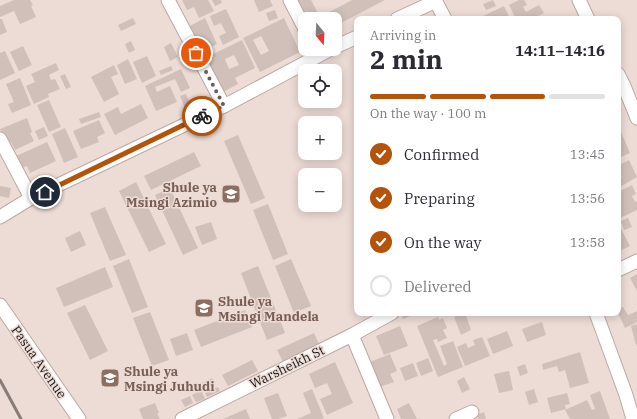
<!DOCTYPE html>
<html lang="en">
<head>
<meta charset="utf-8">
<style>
	:root { --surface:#fff; --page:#f7f7f7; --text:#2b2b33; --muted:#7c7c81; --line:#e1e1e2; --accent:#b45309 }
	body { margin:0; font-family:"IBM Plex Serif",serif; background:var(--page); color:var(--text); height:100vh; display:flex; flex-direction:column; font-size:15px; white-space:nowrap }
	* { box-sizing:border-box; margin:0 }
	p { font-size:13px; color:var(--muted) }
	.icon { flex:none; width:22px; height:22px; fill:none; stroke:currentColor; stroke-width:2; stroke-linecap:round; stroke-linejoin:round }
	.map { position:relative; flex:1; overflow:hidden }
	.details { position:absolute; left:354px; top:16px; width:267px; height:300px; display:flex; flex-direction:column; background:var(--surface); border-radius:8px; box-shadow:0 2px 10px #0003 }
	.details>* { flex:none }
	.needle { width:26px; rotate:162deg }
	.tools { position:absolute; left:298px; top:12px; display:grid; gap:8px }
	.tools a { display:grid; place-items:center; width:44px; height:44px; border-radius:8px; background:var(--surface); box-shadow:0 2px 10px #0003; font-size:20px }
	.pin { position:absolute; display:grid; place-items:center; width:34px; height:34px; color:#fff; margin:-17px; border:2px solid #fff; border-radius:50%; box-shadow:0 1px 4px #0007 }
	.courier { position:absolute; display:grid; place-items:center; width:40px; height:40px; margin:-20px; border:3px solid #b45309; border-radius:50%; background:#fff; color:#222; box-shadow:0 1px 5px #0007 }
	.headline em { font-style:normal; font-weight:800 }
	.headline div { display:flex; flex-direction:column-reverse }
	.headline { display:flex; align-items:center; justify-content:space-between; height:68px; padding:0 16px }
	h1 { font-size:26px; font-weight:800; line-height:30px }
	.bar { display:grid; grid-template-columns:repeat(4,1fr); gap:6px 4px; align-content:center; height:48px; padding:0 16px }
	.bar i { height:5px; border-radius:3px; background:var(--line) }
	.bar .current { background:var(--accent) }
	.bar p { grid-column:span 4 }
	ol { padding:0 16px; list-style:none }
	li { display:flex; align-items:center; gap:12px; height:44px }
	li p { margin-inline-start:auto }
	li .icon { padding:4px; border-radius:50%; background:var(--accent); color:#fff; stroke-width:4 }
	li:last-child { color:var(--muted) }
	li i { width:22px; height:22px; border:2px solid var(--line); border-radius:50% }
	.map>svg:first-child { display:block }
	.building { fill:#d1c0ba; fill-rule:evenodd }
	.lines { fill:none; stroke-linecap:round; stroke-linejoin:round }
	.minor-casing { stroke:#baa9a3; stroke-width:15 }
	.minor { stroke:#fff; stroke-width:13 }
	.rail { stroke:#887c78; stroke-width:3 }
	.done { stroke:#675d5a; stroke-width:4; stroke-dasharray:0 7.2 }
	.route { stroke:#b45309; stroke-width:5 }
	.labels { text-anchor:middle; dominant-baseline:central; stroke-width:3; stroke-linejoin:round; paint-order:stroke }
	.education-label { font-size:13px; font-weight:bold; fill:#785e54; stroke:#eddbd5; text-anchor:start }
	.street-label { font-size:13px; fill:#1f1917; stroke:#eddbd5 }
</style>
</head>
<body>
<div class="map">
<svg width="637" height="419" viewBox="0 0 637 419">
	<rect width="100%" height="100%" fill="#eddbd5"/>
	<g class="building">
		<polygon points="14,0 30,0 33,5 31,6 36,17 20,24 14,11 0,17 0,6"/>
		<polygon points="182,0 208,0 214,11 199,18 194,7 187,10"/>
		<polygon points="212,0 221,0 222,3 215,6"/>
		<polygon points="254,0 270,0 273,6 259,12"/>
		<polygon points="296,0 311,0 320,17 352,0 385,0 335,26 335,19 306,19"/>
		<polygon points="493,0 496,6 486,10 483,4"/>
		<polygon points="519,0 524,0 527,5 523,7 526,12 539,5 544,13 532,19 516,19 509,5"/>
		<polygon points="504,6 510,19 477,19"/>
		<polygon points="226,9 239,37 223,45 219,36 226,33 221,23 214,26 210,16"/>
		<polygon points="275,10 278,18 269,21 266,13"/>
		<polygon points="133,18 136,24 121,31 118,25"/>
		<polygon points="205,18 217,44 201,52 188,27"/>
		<path d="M284,18L300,52L260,72L243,38ZM261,36L269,51L261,55L253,40Z"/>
		<polygon points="0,19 2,19 7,32 0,35"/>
		<path d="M242,40L255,68L235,78L238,84L223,92L203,59ZM234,55L239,65L229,69L225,59Z"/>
		<polygon points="131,41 135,50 129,53 125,44"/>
		<polygon points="171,43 178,57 170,61 164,47"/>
		<polygon points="23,46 32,65 19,71 10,52"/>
		<polygon points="5,51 15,73 0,80 0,53"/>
		<polygon points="147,56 156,76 142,83 133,62"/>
		<polygon points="128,59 137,79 125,84 117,65"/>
		<polygon points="56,63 59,70 49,75 51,80 55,79 60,89 48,94 49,97 34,104 26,86 35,82 31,74"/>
		<polygon points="114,65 118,74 111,77 119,94 104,102 91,77"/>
		<polygon points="171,66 173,70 161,75 159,71"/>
		<polygon points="181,69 190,88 181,92 175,79 155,87 157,92 170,86 177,102 156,111 145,86"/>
		<polygon points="65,74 71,87 66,89 60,76"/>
		<polygon points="20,78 31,105 12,113 8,104 14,102 6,84"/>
		<polygon points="186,94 190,104 184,106 180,96"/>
		<polygon points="49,100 61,127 49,132 37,105"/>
		<polygon points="141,104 148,118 115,135 104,114 118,107 121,114"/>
		<polygon points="99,112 101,117 81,124 79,119"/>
		<polygon points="27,118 32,132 30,133 34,141 15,150 11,142 7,144 0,129"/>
		<polygon points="99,120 105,133 97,137 99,142 81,149 73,131"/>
		<polygon points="44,127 48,136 39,140 35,131"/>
		<polygon points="65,128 78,157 64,163 52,134"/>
		<polygon points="621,132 630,153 621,157 618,150 618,133"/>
		<polygon points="238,135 265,198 251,204 224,141"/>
		<polygon points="47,142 56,161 30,173 27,166 19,169 14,157"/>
		<polygon points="194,152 201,166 151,190 144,176"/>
		<polygon points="629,160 637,177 618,188 618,179 622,177 618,170 618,166"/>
		<polygon points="136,182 166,244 149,252 119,191"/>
		<polygon points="632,185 636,194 632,196 635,202 636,201 637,202 637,210 618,219 618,192"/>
		<polygon points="0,186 11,188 9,198 0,196"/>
		<polygon points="170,188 198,248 183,255 155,195"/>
		<polygon points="268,204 288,254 273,260 253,210"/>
		<polygon points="105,207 126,255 110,261 90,213"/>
		<polygon points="628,218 632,227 624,230 621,221"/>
		<polygon points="211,222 217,239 202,245 195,227"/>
		<polygon points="618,223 630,246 618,252"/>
		<polygon points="80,231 86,245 71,252 65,238"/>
		<polygon points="129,259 148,307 132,313 113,266"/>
		<polygon points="291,259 311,306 294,313 275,266"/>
		<polygon points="258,266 285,333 267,340 241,273"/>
		<polygon points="105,267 113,287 64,307 56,288"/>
		<polygon points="637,274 637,291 630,278"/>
		<polygon points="85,305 108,351 90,360 67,313"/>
		<polygon points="623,307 628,315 637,311 637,322 625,328 618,313 618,309"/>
		<polygon points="245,310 252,327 201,347 194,330"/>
		<polygon points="150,312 169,360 152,366 133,318"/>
		<polygon points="401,313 418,313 403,319"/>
		<polygon points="465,313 471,330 461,335 454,317"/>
		<polygon points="438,317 439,320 443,318 447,328 443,330 447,338 438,342 437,339 433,340 444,366 447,364 440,346 453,341 463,367 438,377 417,326"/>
		<polygon points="542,322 546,335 527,342 522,329"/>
		<polygon points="637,324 637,345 636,345 631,326"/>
		<polygon points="400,326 408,346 384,355 376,336"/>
		<polygon points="507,331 513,346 493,354 487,339"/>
		<polygon points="187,333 193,350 176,356 170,339"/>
		<polygon points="314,333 320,346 283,362 277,350"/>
		<polygon points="482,337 490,356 465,366 457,347 466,343 468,348 475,345 473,340"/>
		<polygon points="580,352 589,383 570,388 565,370 559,372 557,366 543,370 542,364"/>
		<polygon points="390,354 397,371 390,374 394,382 380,387 370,362"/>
		<polygon points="428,358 433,371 421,376 416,363"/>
		<polygon points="252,360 258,371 228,386 222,375"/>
		<polygon points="335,362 353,403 327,415 320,399 332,394 327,383 315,388 309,374"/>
		<polygon points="413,363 418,376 405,381 400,368"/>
		<polygon points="525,364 528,373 520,376 517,367"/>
		<polygon points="112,370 119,380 108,387 102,376"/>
		<polygon points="509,371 513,390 499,393 494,374"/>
		<polygon points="464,377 470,389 462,393 457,381"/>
		<polygon points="212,378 215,384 203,389 200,384"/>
		<polygon points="218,387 220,391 207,397 205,393"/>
		<polygon points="312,389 324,418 321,419 297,419 311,413 303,393"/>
		<polygon points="534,389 538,402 529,405 525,392"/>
		<polygon points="201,390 205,399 196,402 192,395"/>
		<polygon points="600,391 610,419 570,419 565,410 587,400 592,410 595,409 590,395"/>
		<polygon points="278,393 287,416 278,419 272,419 264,398"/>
		<polygon points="567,393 570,404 565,405 566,409 551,413 547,398"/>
		<polygon points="190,396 193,403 185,407 181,400"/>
		<polygon points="155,403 159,413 157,413 160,419 143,419 139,409"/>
		<polygon points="409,403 417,419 401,419 397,409"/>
		<polygon points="246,409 250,419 223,419"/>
		<polygon points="484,412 486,419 478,419 477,415"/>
	</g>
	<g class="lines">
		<defs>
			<g id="minor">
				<polyline points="168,0 224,106"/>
				<polyline points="290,0 305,29"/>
				<polyline points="435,0 445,19"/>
				<polyline points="579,0 588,19"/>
				<polyline points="397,19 436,1"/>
				<polyline points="335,47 357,37"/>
				<polyline points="618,74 624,86 637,118"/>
				<polyline points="0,139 31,198"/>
				<polyline points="0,217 31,198 224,106 331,49"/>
				<polyline points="618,270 637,261"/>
				<polyline points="0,305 79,419"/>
				<polyline points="596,313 626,395 633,419"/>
				<polyline points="352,335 387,419"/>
				<polyline points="182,419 352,335 392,313"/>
				<polyline points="456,419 472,412"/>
			</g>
		</defs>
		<use href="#minor" class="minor-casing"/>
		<use href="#minor" class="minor"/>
		<polyline class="rail" points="0,380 21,419"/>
	</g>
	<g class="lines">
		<polyline class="done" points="196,53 224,106 202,116"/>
		<polyline class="route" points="45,192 202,116"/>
	</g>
	<defs>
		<symbol id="school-square" viewBox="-11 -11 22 22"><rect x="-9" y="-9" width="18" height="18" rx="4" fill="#8d6e63" stroke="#eddbd5"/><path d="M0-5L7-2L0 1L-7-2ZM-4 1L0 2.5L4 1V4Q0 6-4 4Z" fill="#fff"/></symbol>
	</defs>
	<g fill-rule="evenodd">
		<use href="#school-square" x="220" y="183" width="22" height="22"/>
		<use href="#school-square" x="193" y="297" width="22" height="22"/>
		<use href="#school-square" x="99" y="367" width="22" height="22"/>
	</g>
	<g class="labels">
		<g class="education-label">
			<text x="217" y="187" text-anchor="end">Shule ya<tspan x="217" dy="15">Msingi Azimio</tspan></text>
			<text x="218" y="301">Shule ya<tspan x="218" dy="15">Msingi Mandela</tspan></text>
			<text x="124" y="371">Shule ya<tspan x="124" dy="15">Msingi Juhudi</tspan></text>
		</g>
		<g class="street-label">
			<text transform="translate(39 362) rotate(55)">Pasua Avenue</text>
			<text transform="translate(287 367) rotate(-26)">Warsheikh St</text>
		</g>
	</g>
</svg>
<div class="tools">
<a><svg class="needle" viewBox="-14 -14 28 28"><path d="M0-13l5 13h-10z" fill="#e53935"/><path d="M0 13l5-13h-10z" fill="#7c7c81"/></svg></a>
<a><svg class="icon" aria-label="locate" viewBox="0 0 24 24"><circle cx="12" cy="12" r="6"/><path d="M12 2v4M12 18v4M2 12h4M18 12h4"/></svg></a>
<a>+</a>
<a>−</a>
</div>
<div class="pin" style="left:196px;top:53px;background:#ea580c"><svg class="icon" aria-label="bag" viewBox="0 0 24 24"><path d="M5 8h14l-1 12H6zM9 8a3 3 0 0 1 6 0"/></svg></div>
<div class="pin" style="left:45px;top:192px;background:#1f2937"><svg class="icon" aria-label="home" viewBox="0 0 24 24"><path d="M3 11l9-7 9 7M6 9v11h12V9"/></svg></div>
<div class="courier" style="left:202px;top:116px"><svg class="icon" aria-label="bike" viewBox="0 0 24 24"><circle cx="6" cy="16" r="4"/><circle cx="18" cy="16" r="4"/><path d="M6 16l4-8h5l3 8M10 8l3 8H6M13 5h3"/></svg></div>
<section class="details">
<div class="headline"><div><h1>2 min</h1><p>Arriving in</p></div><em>14:11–14:16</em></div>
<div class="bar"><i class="current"></i><i class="current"></i><i class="current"></i><i></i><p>On the way · 100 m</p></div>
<ol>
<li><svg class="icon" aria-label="check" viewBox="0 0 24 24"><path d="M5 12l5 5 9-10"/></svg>Confirmed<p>13:45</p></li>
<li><svg class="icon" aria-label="check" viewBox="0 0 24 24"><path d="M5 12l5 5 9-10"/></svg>Preparing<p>13:56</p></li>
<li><svg class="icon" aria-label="check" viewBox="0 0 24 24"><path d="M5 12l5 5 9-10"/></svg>On the way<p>13:58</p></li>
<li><i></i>Delivered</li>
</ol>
</section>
</div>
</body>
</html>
